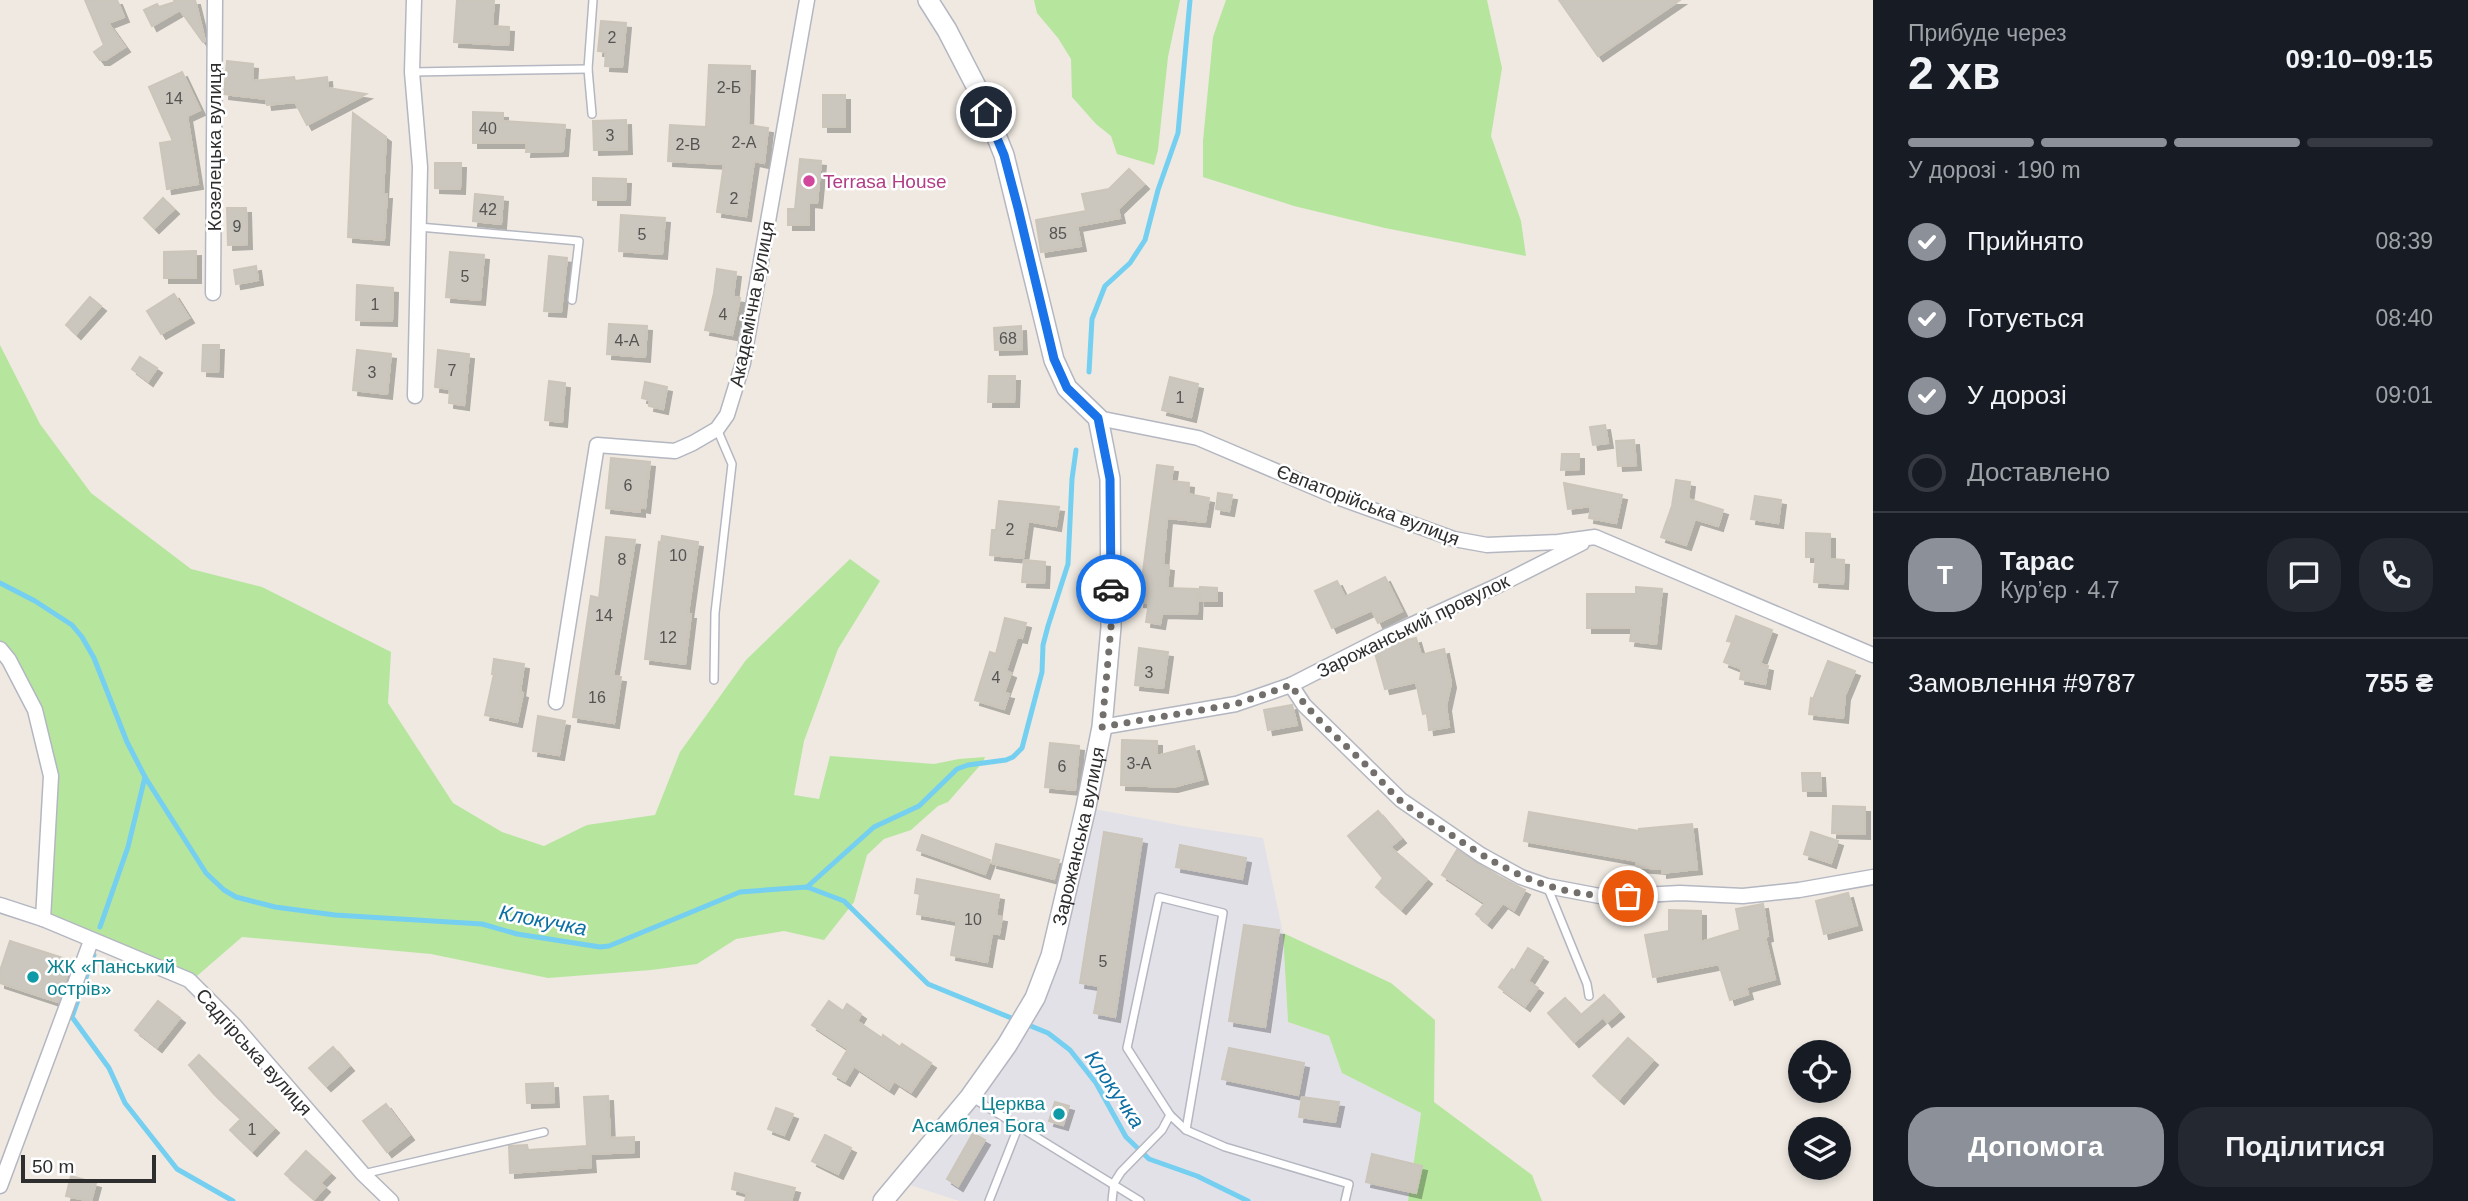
<!DOCTYPE html>
<html lang="uk">
<head>
<meta charset="utf-8">
<style>
	:root { --surface:#171b24; --page:#242831; --text:#f1f3f6; --muted:#9ea1a6; --line:#363941; --accent:#8c9099 }
	body { margin:0; font-family:Arial,sans-serif; background:var(--page); color:var(--text); height:100vh; display:flex; flex-direction:column; font-size:26px; white-space:nowrap }
	* { box-sizing:border-box; margin:0 }
	p { font-size:23px; color:var(--muted) }
	.icon { flex:none; width:38px; height:38px; fill:none; stroke:currentColor; stroke-width:2; stroke-linecap:round; stroke-linejoin:round }
	.map { position:relative; flex:1; overflow:hidden }
	.panel { display:flex; flex-direction:column; background:var(--surface); width:595px }
	.panel>* { flex:none }
	.buttons { position:absolute; left:1788px; top:1040px; display:grid; gap:14px }
	.buttons a { display:grid; place-items:center; width:63px; height:63px; border-radius:50%; background:var(--surface); box-shadow:0 4px 10px #0003; font-size:35px }
	.scale { position:absolute; left:21px; bottom:18px; width:135px; box-sizing:border-box; padding-left:7px; border:4px solid #2e2e2e; border-top:0; font-size:19px; line-height:24px; white-space:nowrap; color:#2e2e2e; -webkit-text-stroke:5px #fff; paint-order:stroke }
	.pin { position:absolute; display:grid; place-items:center; width:60px; height:60px; color:#fff; margin:-30px; border:4px solid #fff; border-radius:50%; box-shadow:0 2px 7px #0007 }
	.courier { position:absolute; display:grid; place-items:center; width:70px; height:70px; margin:-35px; border:5px solid #1a73e8; border-radius:50%; background:#fff; color:#222; box-shadow:0 2px 9px #0007 }
	.head em { font-style:normal; font-weight:600 }
	.head div { display:flex; flex-direction:column-reverse }
	.head { display:flex; align-items:center; justify-content:space-between; height:119px; padding:0 35px }
	h1 { font-size:46px; font-weight:600; line-height:52px }
	.bar { display:grid; grid-template-columns:repeat(4,1fr); gap:10px 7px; align-content:center; height:84px; padding:0 35px }
	.bar i { height:9px; border-radius:5px; background:var(--line) }
	.bar .active { background:var(--accent) }
	.bar p { grid-column:span 4 }
	.line { display:flex; align-items:center; gap:18px; padding:0 35px; border-top:2px solid var(--line) }
	.line div { flex:1 }
	.round { display:grid; place-items:center; flex:none; width:74px; height:74px; border-radius:28px; background:var(--page) }
	ol { padding:0 35px; list-style:none }
	li { display:flex; align-items:center; gap:21px; height:77px }
	li p { margin-inline-start:auto }
	li .icon { padding:7px; border-radius:50%; background:var(--accent); color:#fff; stroke-width:4 }
	li:last-child { color:var(--muted) }
	li i { width:38px; height:38px; border:4px solid var(--line); border-radius:50% }
	.cta { display:flex; gap:14px; margin-top:auto; padding:14px 35px }
	.cta a { flex:1; height:80px; border-radius:28px; background:var(--accent); color:#fff; font-size:28px; font-weight:600; line-height:80px; text-align:center }
	.cta a+a { background:var(--page); color:var(--text) }
	main { display:flex; flex:1; min-height:0 }
	.map>svg:first-child { display:block }
	.industrial { fill:#e3e1e8 }
	.green { fill:#b6e59e }
	.lines { fill:none; stroke-linecap:round; stroke-linejoin:round }
	.stream { stroke:#75cff0; stroke-width:5 }
	.building { fill:#cbc7bf; stroke:#cbc5ba; stroke-width:2; filter:url(#shadow) }
	.lane-casing { stroke:#b4b7c1; stroke-width:10 }
	.street-casing { stroke:#b4b7c1; stroke-width:17 }
	.secondary-casing { stroke:#b4b7c1; stroke-width:22 }
	.lane { stroke:#fff; stroke-width:7 }
	.street { stroke:#fff; stroke-width:14 }
	.secondary { stroke:#fff; stroke-width:19 }
	.done { stroke:#726f6d; stroke-width:7; stroke-dasharray:0 12.6 }
	.route { stroke:#1a73e8; stroke-width:9 }
	.hotel-dot { fill:#d1479c; stroke:#fff; stroke-width:2.5 }
	.culture-dot { fill:#0f9aa8; stroke:#fff; stroke-width:2.5 }
	.labels { text-anchor:middle; dominant-baseline:central; stroke-width:5; stroke-linejoin:round; paint-order:stroke }
	.number-label { font-size:16px; fill:#555452 }
	.street-label { font-size:19px; fill:#2e2e2e; stroke:#fff }
	.hotel-label { font-size:19px; fill:#b23c85; stroke:#fff; text-anchor:start }
	.culture-label { font-size:19px; fill:#0d838f; stroke:#fff; text-anchor:start }
	.water-label { font-size:21px; font-style:italic; fill:#0d6fa3; stroke:#fff }
</style>
</head>
<body>
<main>
<div class="map">
<svg width="1873" height="1201" viewBox="0 0 1873 1201">
	<defs>
		<filter id="shadow"><feDropShadow dx="5" dy="5" stdDeviation="0" flood-color="#0004"/></filter>
	</defs>
	<rect width="100%" height="100%" fill="#efe9e1"/>
	<polygon class="industrial" points="1089,808 1189,827 1263,838 1283,933 1288,1022 1329,1036 1342,1073 1421,1113 1408,1201 959,1201 901,1182 1038,1000"/>
	<g class="green">
		<polygon points="1034,0 1180,0 1168,57 1158,150 1154,165 1117,154 1111,136 1096,124 1072,97 1071,59 1058,38 1037,13"/>
		<polygon points="1226,0 1487,0 1502,68 1491,136 1521,221 1526,256 1385,228 1294,206 1203,177 1203,141 1213,37"/>
		<polygon points="0,345 40,424 91,493 191,569 262,587 391,652 388,703 453,803 502,832 544,846 587,825 655,815 680,752 746,660 850,559 880,581 838,649 804,741 794,795 819,799 830,756 934,764 959,759 985,757 983,762 948,802 938,806 911,830 884,839 867,855 854,902 824,940 784,931 736,939 697,964 651,970 548,978 431,954 242,937 190,982 42,920 49,776 33,711 0,651"/>
		<polygon points="1283,933 1391,983 1435,1020 1434,1102 1532,1175 1542,1201 1408,1201 1421,1113 1342,1073 1329,1036 1288,1022"/>
	</g>
	<g class="lines">
		<g class="stream">
			<polyline points="1089,372 1092,319 1105,286 1130,263 1145,240 1158,190 1178,133 1190,0"/>
			<polyline points="0,583 35,601 72,625 82,637 94,658 127,742 145,777 206,873 224,890 236,897 275,907 335,915 482,924 517,934 600,947 609,946 740,892 807,887 844,901 928,984 1048,1033 1070,1050 1096,1083 1126,1137 1149,1159 1197,1176 1248,1201"/>
			<polyline points="807,887 874,827 919,806 957,769 968,765 1006,760 1013,757 1022,748 1042,672 1043,645 1048,626 1068,564 1072,479 1076,450"/>
			<polyline points="100,927 128,847 145,777"/>
			<polyline points="94,955 72,1017 109,1068 125,1103 177,1169 233,1201"/>
		</g>
	</g>
	<g class="building">
		<polygon points="85,0 117,0 124,17 108,23 125,47 105,60 100,60 94,52 104,45"/>
		<polygon points="174,0 195,0 205,41 203,42 180,10 152,26 144,10 157,4 159,7 175,2"/>
		<polygon points="457,0 494,0 492,26 509,27 508,45 454,42"/>
		<polygon points="1559,0 1680,0 1598,56"/>
		<polygon points="601,21 626,23 622,67 605,66 606,52 598,51"/>
		<polygon points="227,61 253,64 252,81 294,77 295,81 327,77 328,88 366,94 307,125 295,102 267,105 266,99 224,94"/>
		<polygon points="709,65 750,66 748,125 768,128 764,163 754,161 746,216 717,212 724,164 668,161 670,125 706,127"/>
		<polygon points="182,72 200,110 187,116 198,184 167,189 160,143 173,141 149,87"/>
		<rect x="823" y="95" width="22" height="32"/>
		<polygon points="473,112 503,113 503,121 565,125 563,151 526,152 527,143 473,143"/>
		<polygon points="353,113 386,137 383,194 387,194 384,240 348,237"/>
		<polygon points="626,120 627,149 594,150 593,121"/>
		<polygon points="800,159 821,161 817,203 809,202 809,225 788,225 788,209 795,209"/>
		<polygon points="435,163 461,163 460,189 435,188"/>
		<polygon points="1129,169 1144,184 1118,209 1120,218 1077,226 1081,246 1041,252 1036,220 1086,211 1082,194 1109,189"/>
		<polygon points="593,178 626,179 625,200 593,200"/>
		<polygon points="475,194 503,197 501,224 473,221"/>
		<polygon points="163,198 174,209 154,228 144,218"/>
		<polygon points="227,208 246,208 247,244 228,245"/>
		<polygon points="621,215 665,218 662,254 619,251"/>
		<polygon points="196,251 196,278 164,278 164,252"/>
		<polygon points="450,252 484,255 480,300 446,297"/>
		<polygon points="549,256 567,258 561,312 544,311"/>
		<polygon points="256,266 258,280 236,284 234,270"/>
		<polygon points="717,269 736,272 733,297 740,298 732,335 705,330 714,293"/>
		<polygon points="357,285 393,288 392,321 356,320"/>
		<polygon points="174,294 189,318 161,334 147,311"/>
		<polygon points="90,297 101,306 76,334 66,325"/>
		<polygon points="609,324 647,326 645,357 607,354"/>
		<polygon points="1021,326 1022,349 995,350 994,328"/>
		<polygon points="203,345 219,345 218,372 202,371"/>
		<polygon points="357,350 391,354 387,394 353,390"/>
		<polygon points="438,350 469,354 464,405 449,403 450,389 435,387"/>
		<polygon points="140,357 157,368 148,381 132,369"/>
		<polygon points="989,376 1015,376 1014,402 988,402"/>
		<polygon points="1170,377 1198,384 1191,417 1162,410"/>
		<polygon points="549,381 565,383 562,422 545,420"/>
		<polygon points="645,382 667,387 663,409 649,406 650,400 642,398"/>
		<polygon points="1605,425 1608,443 1593,445 1590,427"/>
		<polygon points="1634,440 1636,465 1618,466 1616,441"/>
		<polygon points="1562,454 1579,454 1579,469 1561,470"/>
		<polygon points="611,458 650,462 645,508 640,507 640,512 606,508"/>
		<polygon points="1157,465 1173,467 1171,481 1189,483 1188,494 1209,498 1205,522 1167,518 1163,565 1169,566 1167,588 1198,589 1197,614 1162,613 1160,624 1146,622 1149,603 1139,602"/>
		<polygon points="1676,480 1690,482 1688,499 1723,510 1718,526 1695,519 1686,545 1661,537 1672,506"/>
		<polygon points="1564,483 1622,495 1616,523 1589,518 1591,506 1568,509"/>
		<polygon points="1218,493 1232,495 1229,511 1216,509"/>
		<polygon points="1755,496 1781,500 1778,523 1751,519"/>
		<polygon points="999,501 1059,507 1056,526 1028,521 1023,558 990,555 992,530 996,530"/>
		<polygon points="1806,533 1830,534 1830,559 1844,560 1843,584 1814,582 1816,557 1806,557"/>
		<polygon points="662,536 698,542 688,614 691,614 685,664 645,659 659,542 661,543"/>
		<polygon points="606,537 635,540 613,676 621,677 614,723 573,717 591,596 599,598"/>
		<polygon points="1024,560 1045,562 1044,583 1022,582"/>
		<polygon points="1385,577 1402,611 1378,623 1372,610 1332,628 1315,591 1337,581 1345,597"/>
		<polygon points="1200,587 1217,588 1217,601 1200,601"/>
		<polygon points="1636,587 1662,589 1656,644 1630,641 1632,628 1587,628 1587,594 1636,594"/>
		<polygon points="1736,616 1772,630 1760,664 1768,666 1765,684 1740,679 1742,669 1724,662 1732,642 1727,641"/>
		<polygon points="1005,618 1026,623 1022,638 1017,637 1006,671 1011,673 1004,693 1009,694 1004,709 975,700 990,652 996,654"/>
		<polygon points="1416,638 1421,655 1444,649 1451,683 1446,706 1449,727 1429,730 1427,713 1423,714 1416,682 1385,689 1375,653 1394,643"/>
		<polygon points="1139,648 1168,652 1163,688 1135,685"/>
		<polygon points="494,659 524,664 520,692 523,693 517,722 485,715 494,674 492,674"/>
		<polygon points="1828,661 1855,671 1845,695 1843,718 1809,714 1811,698 1813,699"/>
		<polygon points="1292,705 1297,725 1268,730 1264,710"/>
		<polygon points="538,716 565,721 559,755 533,751"/>
		<polygon points="1122,740 1157,741 1157,756 1194,746 1203,779 1173,787 1121,785"/>
		<polygon points="1050,743 1079,746 1075,790 1045,787"/>
		<polygon points="1802,773 1820,773 1821,791 1803,791"/>
		<polygon points="1833,806 1865,807 1865,834 1832,833"/>
		<polygon points="1378,811 1401,838 1390,847 1427,879 1401,909 1376,887 1383,878 1348,836"/>
		<polygon points="1529,812 1639,831 1639,829 1692,824 1697,869 1662,873 1662,869 1636,867 1637,861 1524,841"/>
		<polygon points="1104,832 1142,839 1115,1017 1094,1013 1099,986 1080,983"/>
		<polygon points="1811,832 1838,841 1831,863 1804,854"/>
		<polygon points="922,835 990,860 985,874 917,850"/>
		<polygon points="996,844 1059,860 1054,879 992,863"/>
		<polygon points="1180,845 1246,858 1242,879 1176,867"/>
		<polygon points="1457,850 1500,877 1525,890 1514,910 1503,903 1487,923 1476,914 1485,903 1442,875"/>
		<polygon points="917,879 999,895 996,916 1002,917 999,934 992,933 987,962 951,955 957,921 917,914 920,894 915,893"/>
		<polygon points="1848,893 1857,925 1824,934 1816,901"/>
		<polygon points="1763,904 1768,936 1765,937 1775,979 1746,987 1748,994 1730,1000 1719,964 1653,977 1645,935 1669,931 1669,910 1701,911 1701,942 1740,930 1736,909"/>
		<polygon points="1244,925 1279,930 1265,1027 1229,1021"/>
		<polygon points="10,941 72,961 58,1002 0,983 0,971"/>
		<polygon points="1528,948 1543,957 1528,981 1538,988 1525,1006 1499,987 1512,969 1514,971"/>
		<polygon points="1604,995 1619,1012 1607,1022 1603,1017 1574,1042 1548,1013 1565,998 1581,1015"/>
		<polygon points="158,1001 180,1018 157,1047 135,1030"/>
		<polygon points="829,1001 843,1011 847,1004 861,1014 857,1021 882,1038 883,1035 900,1047 902,1044 931,1063 911,1092 894,1081 889,1089 854,1066 845,1081 833,1074 848,1049 812,1025"/>
		<polygon points="1628,1038 1653,1060 1619,1099 1593,1076"/>
		<polygon points="333,1047 349,1066 326,1086 309,1068"/>
		<polygon points="1229,1048 1304,1063 1298,1095 1222,1079"/>
		<polygon points="199,1055 274,1128 252,1151 230,1130 241,1119 214,1094 189,1065"/>
		<polygon points="553,1083 554,1102 527,1103 526,1084"/>
		<polygon points="608,1096 610,1138 634,1137 634,1152 590,1154 591,1167 510,1173 509,1146 527,1145 528,1150 587,1146 584,1097"/>
		<polygon points="1302,1097 1339,1102 1335,1122 1299,1117"/>
		<polygon points="1055,1102 1069,1106 1063,1125 1049,1121"/>
		<polygon points="386,1104 409,1135 387,1152 363,1121"/>
		<polygon points="776,1108 793,1114 784,1135 768,1129"/>
		<polygon points="973,1133 985,1140 958,1186 947,1179"/>
		<polygon points="825,1135 851,1148 838,1174 812,1161"/>
		<polygon points="306,1151 330,1173 320,1183 325,1187 314,1199 285,1174"/>
		<polygon points="1372,1154 1422,1166 1416,1193 1366,1182"/>
		<polygon points="735,1173 795,1188 791,1201 745,1201 747,1193 732,1189"/>
		<polygon points="71,1176 96,1183 91,1201 66,1196"/>
	</g>
	<g class="lines">
		<defs>
			<g id="lane">
				<polyline points="412,72 588,69"/>
				<polyline points="592,114 588,69 593,0"/>
				<polyline points="419,227 579,241 572,300"/>
				<polyline points="714,680 715,613 732,464 717,429"/>
				<polyline points="1547,886 1587,984 1589,996"/>
				<polyline points="971,1097 1140,1201"/>
				<polyline points="1170,1115 1127,1048 1159,897 1223,913 1186,1130"/>
				<polyline points="363,1174 544,1132"/>
				<polyline points="989,1201 1019,1125"/>
				<polyline points="1112,1201 1114,1183 1121,1172 1162,1130 1170,1115 1186,1130 1225,1147 1349,1184 1345,1201"/>
			</g>
			<g id="street">
				<polyline points="414,0 412,72 420,167 415,396"/>
				<polyline points="213,293 215,0"/>
				<polyline points="1098,418 1198,438 1337,497 1454,539 1487,545 1558,542 1595,537 1873,655"/>
				<polyline points="0,649 9,660 35,710 51,776 43,919"/>
				<polyline points="1291,685 1304,705 1401,800 1481,855 1521,877 1547,886 1605,897 1680,893 1743,896 1799,890 1873,877"/>
				<polyline points="556,702 597,445 675,451 693,443 717,429 727,415 743,363 807,0"/>
				<polyline points="1102,727 1236,704 1291,685 1389,635 1499,585 1582,543"/>
				<polyline points="0,905 43,919 189,980 235,1026 363,1174 391,1201"/>
				<polyline points="0,1186 91,941"/>
			</g>
			<g id="secondary">
				<path id="s1" d="M883,1201L970,1097L1007,1045L1035,998L1051,956L1086,807L1102,727L1111,627L1110,479L1098,418L1067,388L1054,360L1004,155L978,90L947,30L928,0"/>
			</g>
		</defs>
		<use href="#lane" class="lane-casing"/>
		<use href="#street" class="street-casing"/>
		<use href="#secondary" class="secondary-casing"/>
		<use href="#lane" class="lane"/>
		<use href="#street" class="street"/>
		<use href="#secondary" class="secondary"/>
	</g>
	<g class="lines">
		<path class="done" d="M1111,589V627L1102,727L1236,704L1291,685C1310,715 1338,738 1364,763C1377,775 1388,790 1401,801C1416,813 1434,824 1450,834C1507,873 1558,899 1628,896"/>
		<polyline class="route" points="986,112 1004,155 1018,208 1054,359 1067,388 1098,418 1110,479 1111,589"/>
	</g>
	<circle class="hotel-dot" cx="809" cy="181" r="7"/>
	<g class="culture-dot">
		<circle cx="33" cy="977" r="7"/>
		<circle cx="1059" cy="1114" r="7"/>
	</g>
	<g class="labels">
		<g class="number-label">
			<text x="612" y="37">2</text>
			<text x="729" y="87">2-Б</text>
			<text x="174" y="98">14</text>
			<text x="488" y="128">40</text>
			<text x="610" y="135">3</text>
			<text x="744" y="142">2-А</text>
			<text x="688" y="144">2-В</text>
			<text x="734" y="198">2</text>
			<text x="488" y="209">42</text>
			<text x="237" y="226">9</text>
			<text x="1058" y="233">85</text>
			<text x="642" y="234">5</text>
			<text x="465" y="276">5</text>
			<text x="375" y="304">1</text>
			<text x="723" y="314">4</text>
			<text x="1008" y="338">68</text>
			<text x="627" y="340">4-А</text>
			<text x="452" y="370">7</text>
			<text x="372" y="372">3</text>
			<text x="1180" y="397">1</text>
			<text x="628" y="485">6</text>
			<text x="1010" y="529">2</text>
			<text x="678" y="555">10</text>
			<text x="622" y="559">8</text>
			<text x="604" y="615">14</text>
			<text x="668" y="637">12</text>
			<text x="1149" y="672">3</text>
			<text x="996" y="677">4</text>
			<text x="597" y="697">16</text>
			<text x="1139" y="763">3-А</text>
			<text x="1062" y="766">6</text>
			<text x="973" y="919">10</text>
			<text x="1103" y="961">5</text>
			<text x="252" y="1129">1</text>
		</g>
		<g class="street-label">
			<text transform="translate(214 147) rotate(-90)">Козелецька вулиця</text>
			<text transform="translate(752 304) rotate(-79)">Академічна вулиця</text>
			<text transform="translate(1368 505) rotate(21)">Євпаторійська вулиця</text>
			<text transform="translate(1413 626) rotate(-26)">Зарожанський провулок</text>
			<text stroke="none"><textPath href="#s1" startOffset="422">Зарожанська вулиця</textPath></text>
			<text transform="translate(254 1052) rotate(48)">Садгірська вулиця</text>
		</g>
		<g class="hotel-label">
			<text x="823" y="181">Terrasa House</text>
		</g>
		<g class="culture-label">
			<text x="47" y="966">ЖК «Панський<tspan x="47" dy="22">острів»</tspan></text>
			<text x="1045" y="1103" text-anchor="end">Церква<tspan x="1045" dy="22">Асамблея Бога</tspan></text>
		</g>
		<g class="water-label">
			<text transform="translate(543 920) rotate(11)">Клокучка</text>
			<text transform="translate(1115 1089) rotate(56)">Клокучка</text>
		</g>
	</g>
</svg>
<div class="buttons">
<a><svg class="icon" aria-label="locate" viewBox="0 0 24 24"><circle cx="12" cy="12" r="6"/><path d="M12 2v4M12 18v4M2 12h4M18 12h4"/></svg></a>
<a><svg class="icon" aria-label="layers" viewBox="0 0 24 24"><path d="M12 4l9 5-9 5-9-5zM3 14l9 5 9-5"/></svg></a>
</div>
<div class="scale">50 m</div>
<div class="pin" style="left:1628px;top:896px;background:#ea580c"><svg class="icon" aria-label="bag" viewBox="0 0 24 24"><path d="M5 8h14l-1 12H6zM9 8a3 3 0 0 1 6 0"/></svg></div>
<div class="pin" style="left:986px;top:112px;background:#1f2937"><svg class="icon" aria-label="home" viewBox="0 0 24 24"><path d="M3 11l9-7 9 7M6 9v11h12V9"/></svg></div>
<div class="courier" style="left:1111px;top:589px"><svg class="icon" aria-label="car" viewBox="0 0 24 24"><path d="M5 17H2v-5l4-1 3-4h7l3 4 3 1v5h-3M9 17h6M6 11h13"/><circle cx="7" cy="17" r="2"/><circle cx="17" cy="17" r="2"/></svg></div>
</div>
<section class="panel">
<div class="head"><div><h1>2 хв</h1><p>Прибуде через</p></div><em>09:10–09:15</em></div>
<div class="bar"><i class="active"></i><i class="active"></i><i class="active"></i><i></i><p>У дорозі · 190 m</p></div>
<ol>
<li><svg class="icon" aria-label="check" viewBox="0 0 24 24"><path d="M5 12l5 5 9-10"/></svg>Прийнято<p>08:39</p></li>
<li><svg class="icon" aria-label="check" viewBox="0 0 24 24"><path d="M5 12l5 5 9-10"/></svg>Готується<p>08:40</p></li>
<li><svg class="icon" aria-label="check" viewBox="0 0 24 24"><path d="M5 12l5 5 9-10"/></svg>У дорозі<p>09:01</p></li>
<li><i></i>Доставлено</li>
</ol>
<div class="line" style="height:126px"><b class="round" style="background:var(--accent);color:#fff">Т</b><div><b>Тарас</b><p>Кур’єр · 4.7</p></div><a class="round"><svg class="icon" aria-label="chat" viewBox="0 0 24 24"><path d="M4 5h16v11H9l-5 4z"/></svg></a><a class="round"><svg class="icon" aria-label="phone" viewBox="0 0 24 24"><path d="M5 4h4l2 5-3 2q2 4 5 5l2-3 5 2v4C11 20 4 13 5 4z"/></svg></a></div>
<div class="line" style="height:91px"><div>Замовлення #9787</div><b>755 ₴</b></div>
<div class="cta"><a>Допомога</a><a>Поділитися</a></div>
</section>
</main>
</body>
</html>
